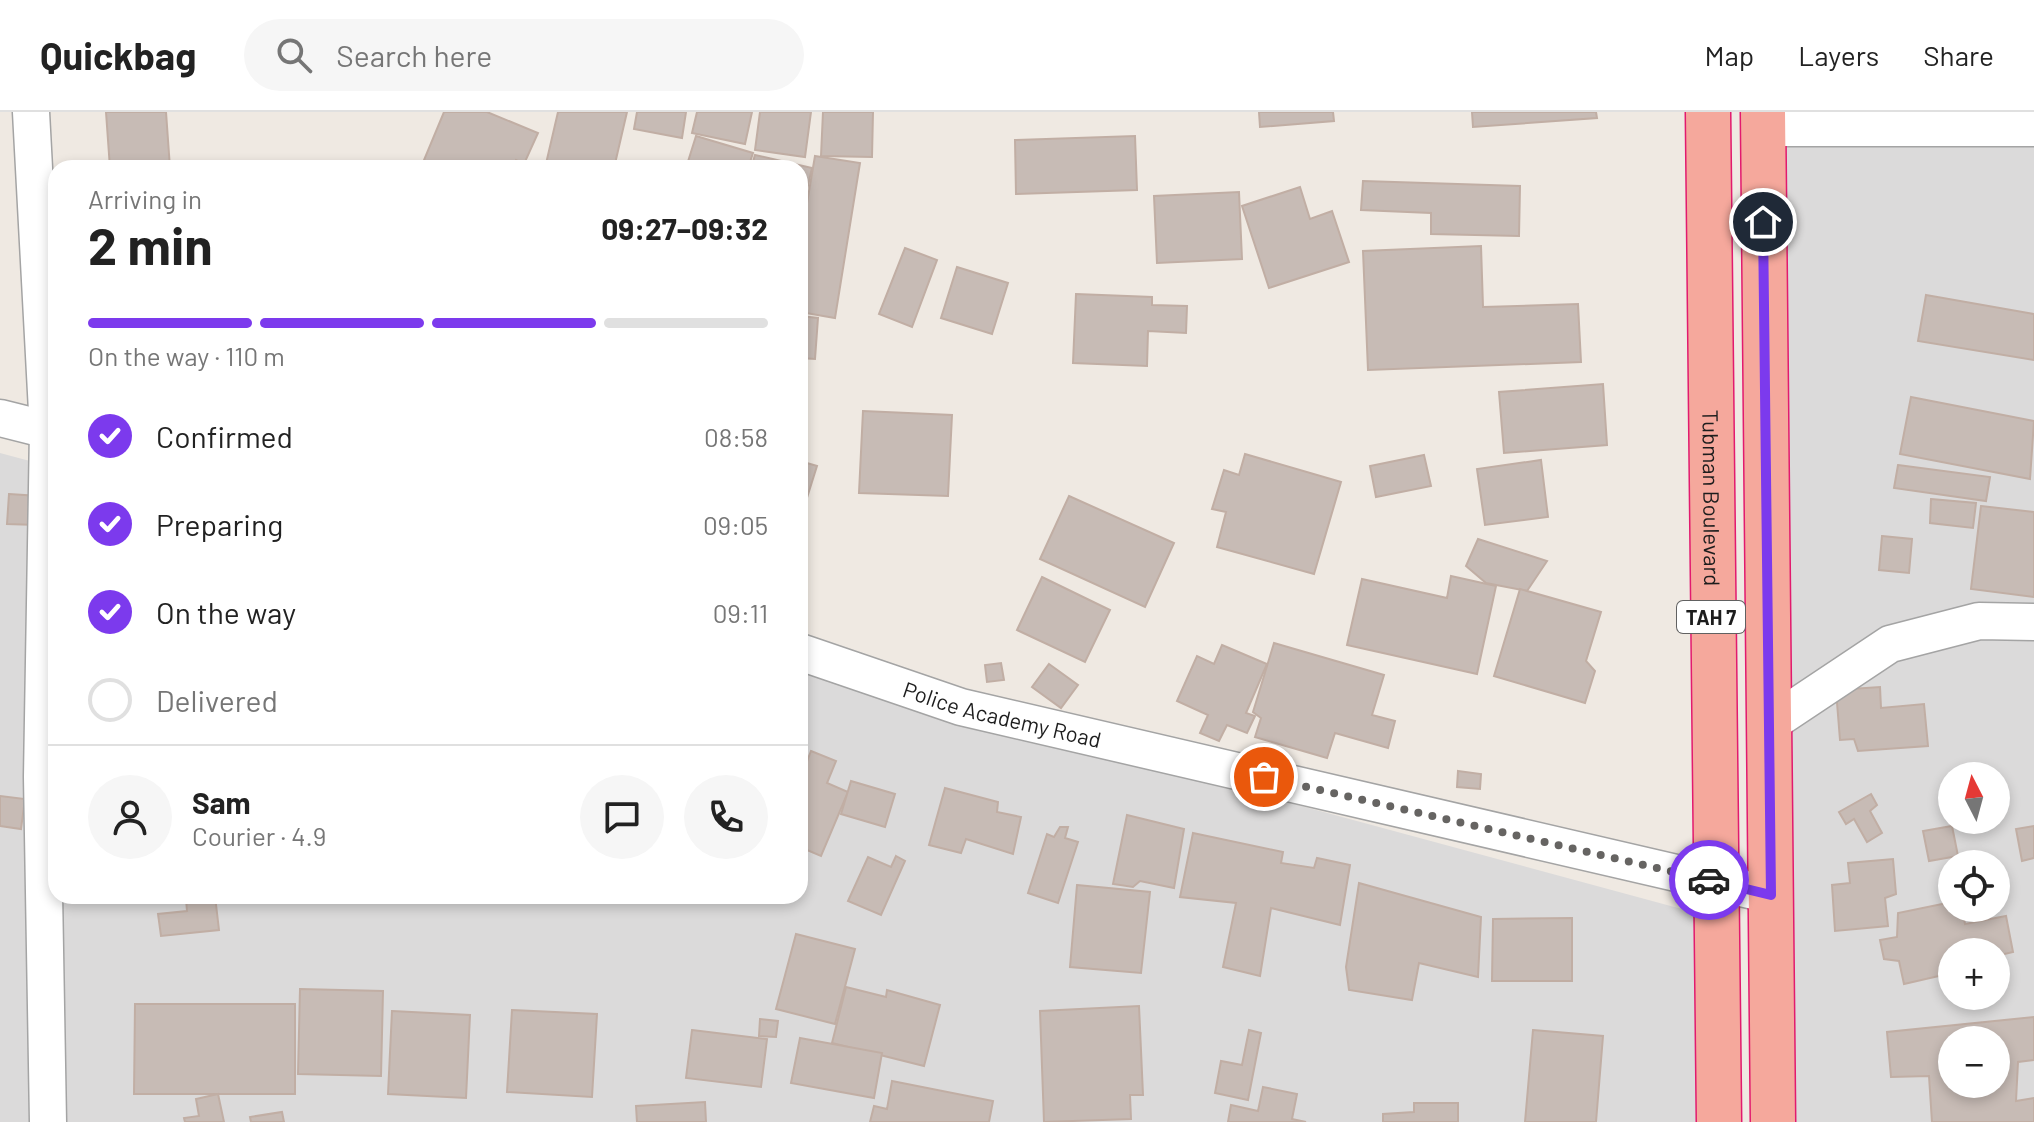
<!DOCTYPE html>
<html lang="en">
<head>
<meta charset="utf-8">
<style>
	:root { --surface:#fff; --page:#f6f6f6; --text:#222; --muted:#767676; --line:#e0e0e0; --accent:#7c3aed }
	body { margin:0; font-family:Barlow,sans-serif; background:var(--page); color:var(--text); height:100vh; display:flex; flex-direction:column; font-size:30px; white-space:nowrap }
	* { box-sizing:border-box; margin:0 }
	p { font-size:26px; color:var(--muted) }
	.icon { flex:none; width:44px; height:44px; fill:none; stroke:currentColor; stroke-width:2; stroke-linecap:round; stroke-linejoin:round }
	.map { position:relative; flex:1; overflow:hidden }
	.details { position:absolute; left:48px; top:48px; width:760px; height:744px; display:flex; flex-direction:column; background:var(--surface); border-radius:24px; box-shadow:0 4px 12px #0003 }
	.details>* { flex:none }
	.needle { width:52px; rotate:354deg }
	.controls { position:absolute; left:1938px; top:650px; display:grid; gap:16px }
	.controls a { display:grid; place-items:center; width:72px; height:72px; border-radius:50%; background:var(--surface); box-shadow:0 4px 12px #0003; font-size:40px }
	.pin { position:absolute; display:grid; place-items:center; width:68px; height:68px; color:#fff; margin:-34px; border:4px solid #fff; border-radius:50%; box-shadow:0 2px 8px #0007 }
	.courier { position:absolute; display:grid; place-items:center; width:80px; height:80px; margin:-40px; border:6px solid #7c3aed; border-radius:50%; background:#fff; color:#222; box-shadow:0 2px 10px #0007 }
	.summary em { font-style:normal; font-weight:700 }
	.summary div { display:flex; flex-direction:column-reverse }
	.summary { display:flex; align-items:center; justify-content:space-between; height:136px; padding:0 40px }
	h1 { font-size:52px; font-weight:700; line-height:60px }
	.bar { display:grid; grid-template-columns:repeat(4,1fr); gap:12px 8px; align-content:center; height:96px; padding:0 40px }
	.bar i { height:10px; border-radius:6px; background:var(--line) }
	.bar .on { background:var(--accent) }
	.bar p { grid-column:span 4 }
	.line { display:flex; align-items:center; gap:20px; padding:0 40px; border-top:2px solid var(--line) }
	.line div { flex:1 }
	.round { display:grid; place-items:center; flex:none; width:84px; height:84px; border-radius:42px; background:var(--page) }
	ol { padding:0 40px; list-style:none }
	li { display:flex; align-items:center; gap:24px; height:88px }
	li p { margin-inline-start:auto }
	li .icon { padding:8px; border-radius:50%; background:var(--accent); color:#fff; stroke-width:4 }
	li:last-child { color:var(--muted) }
	li i { width:44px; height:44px; border:4px solid var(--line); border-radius:50% }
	header { display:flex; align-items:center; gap:48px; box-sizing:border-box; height:112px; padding:0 40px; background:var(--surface); border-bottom:2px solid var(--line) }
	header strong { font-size:38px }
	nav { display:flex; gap:44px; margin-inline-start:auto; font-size:28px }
	.search { width:560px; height:72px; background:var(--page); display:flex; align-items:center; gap:20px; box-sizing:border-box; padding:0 28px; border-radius:44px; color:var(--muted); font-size:30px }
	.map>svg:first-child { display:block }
	.residential { fill:#dbdada; fill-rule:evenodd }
	.building { fill:#c7bbb5; stroke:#c1aea4; stroke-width:2; fill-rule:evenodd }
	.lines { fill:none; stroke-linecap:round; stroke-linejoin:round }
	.minor-casing { stroke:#a4a4a4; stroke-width:39 }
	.trunk-casing { stroke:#e21a6e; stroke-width:47 }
	.minor { stroke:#fff; stroke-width:36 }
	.trunk { stroke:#f5a89c; stroke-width:44 }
	.done { stroke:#666462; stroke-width:8; stroke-dasharray:0 14.4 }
	.route { stroke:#7c3aed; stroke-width:10 }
	.labels { text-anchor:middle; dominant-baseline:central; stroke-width:6; stroke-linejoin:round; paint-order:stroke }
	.shield { fill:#fff; stroke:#616161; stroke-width:2 }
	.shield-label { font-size:20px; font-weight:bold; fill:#1d1d1d }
	.street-label { font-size:22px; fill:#1d1d1d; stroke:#fff }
</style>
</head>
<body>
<header>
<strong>Quickbag</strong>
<div class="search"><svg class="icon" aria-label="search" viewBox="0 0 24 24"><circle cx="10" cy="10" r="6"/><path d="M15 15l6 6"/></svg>Search here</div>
<nav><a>Map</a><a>Layers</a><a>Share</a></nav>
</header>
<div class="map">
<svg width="2034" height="1010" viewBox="0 0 2034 1010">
	<rect width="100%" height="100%" fill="#efe9e2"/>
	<g class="residential">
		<path d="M1754,0H2034V1010H1765ZM1952,664H1996V708H1952ZM1952,752H1996V796H1952ZM1952,840H1996V884H1952ZM1952,928H1996V972H1952Z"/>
		<polygon points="0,341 56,356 56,784 800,784 800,558 1726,809 1727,1010 0,1010"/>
	</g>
	<g class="building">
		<polygon points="106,0 166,0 170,56 110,56"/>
		<polygon points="444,0 487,0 538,21 524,52 516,48 512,56 432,56 433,53 424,48"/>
		<polygon points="558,0 627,0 614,56 545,56"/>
		<polygon points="637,0 686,0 682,26 634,17"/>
		<polygon points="697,0 752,0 745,32 692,21"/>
		<polygon points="760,0 811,0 805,45 755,38"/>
		<polygon points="823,0 873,0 872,45 821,44"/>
		<polygon points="1259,0 1333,0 1334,9 1260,15"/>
		<polygon points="1472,0 1596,0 1597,6 1473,15"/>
		<polygon points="696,24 753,41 748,56 686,56"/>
		<polygon points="1135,24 1137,78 1016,82 1015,28"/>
		<polygon points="755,43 812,56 800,108 800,56 751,56"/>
		<polygon points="815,44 860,51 835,206 800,200 800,132"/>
		<polygon points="1363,69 1520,74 1519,124 1431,122 1431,101 1361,98"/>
		<polygon points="1300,75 1310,107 1332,99 1349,150 1269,176 1242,94"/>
		<polygon points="1239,80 1242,147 1157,151 1154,84"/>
		<polygon points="1481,134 1483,195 1578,192 1581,250 1368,258 1363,139"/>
		<polygon points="905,136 937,148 912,215 879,202"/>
		<polygon points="957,155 1008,171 992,222 941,206"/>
		<polygon points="1076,182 1152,185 1152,193 1187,194 1186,221 1148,219 1147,254 1073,251"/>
		<polygon points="1926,183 2034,202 2034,248 1918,229"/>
		<polygon points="800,204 818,206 815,247 800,246"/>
		<polygon points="1603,272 1607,333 1504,341 1499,280"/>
		<polygon points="1911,285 2034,309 2030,367 1900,342"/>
		<polygon points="863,299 952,303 948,384 859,381"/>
		<polygon points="1245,342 1341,370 1314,462 1217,435 1226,400 1212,397 1224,358 1239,363"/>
		<polygon points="1424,343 1431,374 1376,385 1370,354"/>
		<polygon points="1541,348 1548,405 1485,413 1477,357"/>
		<polygon points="800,349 817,354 800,408"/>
		<polygon points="1898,353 1990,365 1986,389 1894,376"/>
		<polygon points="9,382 39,384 37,413 7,412"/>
		<polygon points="1069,384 1174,431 1145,495 1040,447"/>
		<polygon points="1931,387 1976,391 1973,416 1930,411"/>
		<polygon points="1981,394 2034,400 2034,485 1971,477"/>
		<polygon points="1882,424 1912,427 1909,461 1879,458"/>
		<polygon points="1478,427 1547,449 1527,479 1486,471 1466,454"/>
		<polygon points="1451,464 1496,474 1477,562 1347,533 1362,467 1447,486"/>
		<polygon points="1042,465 1110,498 1085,550 1017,518"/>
		<polygon points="1520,477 1601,500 1586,549 1595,559 1585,591 1494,564"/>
		<polygon points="1274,531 1384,563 1372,603 1395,609 1388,636 1335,621 1327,646 1255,625 1261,606 1253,600"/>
		<polygon points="1222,533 1267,552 1246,601 1255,604 1247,621 1227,613 1219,629 1200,621 1208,603 1177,589 1197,544 1214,552"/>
		<polygon points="1001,551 1004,568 987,570 985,553"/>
		<polygon points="1049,552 1078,573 1061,596 1032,575"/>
		<polygon points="1880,575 1881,596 1924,592 1928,634 1858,639 1854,627 1840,628 1836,578"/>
		<polygon points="811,639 836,649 827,671 848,680 821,744 800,735 800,657 804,657"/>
		<polygon points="1458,659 1481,662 1480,677 1457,675"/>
		<polygon points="851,669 895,682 885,715 841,702"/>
		<polygon points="945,676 998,690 997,700 1021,705 1013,742 966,727 961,741 929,733"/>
		<polygon points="1871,682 1877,693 1870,699 1882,721 1867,730 1854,707 1846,712 1839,700"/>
		<polygon points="0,684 25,687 21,717 0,714"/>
		<polygon points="1127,703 1184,717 1174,776 1140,769 1133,775 1113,772"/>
		<polygon points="1952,714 1958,744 1929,749 1923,719"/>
		<polygon points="2034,714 2034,746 2022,749 2016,717"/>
		<polygon points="1060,715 1068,715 1065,726 1078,730 1058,791 1028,781 1047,722 1054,725"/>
		<polygon points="1193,721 1283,740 1281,751 1314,756 1317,746 1350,753 1340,813 1271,796 1260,864 1223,855 1236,791 1180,785"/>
		<polygon points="896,744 905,749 881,803 848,789 868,745 891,755"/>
		<polygon points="1893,747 1896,782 1885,786 1888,814 1835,819 1832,773 1850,771 1848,751"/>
		<polygon points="1359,771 1481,805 1478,865 1419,851 1412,888 1349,878 1346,855"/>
		<polygon points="1077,773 1150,780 1141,861 1070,855"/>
		<polygon points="215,784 219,818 161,824 158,802 187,799 186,787"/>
		<polygon points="1952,790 1952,796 1962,796 1965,812 2006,804 2013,840 1996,844 1996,840 1952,840 1952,861 1904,872 1899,849 1884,847 1880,828 1897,825 1898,801"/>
		<polygon points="1572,806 1572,869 1492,869 1493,807"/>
		<polygon points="796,822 855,837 835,912 776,897"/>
		<polygon points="846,875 886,885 887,878 940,893 924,954 832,931"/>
		<polygon points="300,877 383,879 381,964 298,962"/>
		<polygon points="135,892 295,892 295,982 134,982"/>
		<polygon points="1139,894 1143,983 1130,983 1131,1007 1044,1010 1040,899"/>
		<polygon points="512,898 597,902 592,985 507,980"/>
		<polygon points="392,899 470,903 466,986 388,982"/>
		<path d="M2034,905V948L2018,950L2016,989L2034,986V1010H1932L1929,964L1891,965L1887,920ZM1952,928H1996V972H1952Z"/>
		<polygon points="760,907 778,909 776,925 759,924"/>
		<polygon points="692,918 767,927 761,975 686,966"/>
		<polygon points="1249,918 1261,921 1248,988 1215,981 1221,949 1242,953"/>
		<polygon points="1533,918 1603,924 1596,1010 1525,1010"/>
		<polygon points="800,926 882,941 874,986 791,971"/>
		<polygon points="892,969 993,989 989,1010 870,1010 874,994 887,997"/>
		<polygon points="1263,975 1297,982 1292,1007 1306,1010 1228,1010 1231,993 1258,999"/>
		<polygon points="218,982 224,1010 185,1010 184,1006 199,1004 196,987"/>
		<polygon points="705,990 706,1010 637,1010 636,994"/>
		<polygon points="1414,991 1458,991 1458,1010 1383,1010 1383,1002 1414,1000"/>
		<polygon points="282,1000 284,1010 251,1010 250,1005"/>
	</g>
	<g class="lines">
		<defs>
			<g id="minor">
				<polyline points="31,0 48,318 42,665 48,1010"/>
				<polyline points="1763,16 2034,16"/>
				<polyline points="0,306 56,320"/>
				<path id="s1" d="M800,540L961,595L1771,783"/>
				<polyline points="1767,614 1890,532 1979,509 2034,510"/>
			</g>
			<g id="trunk">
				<path id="s2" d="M1708,0L1719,1010"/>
				<polyline points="1763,0 1773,1010"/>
			</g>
		</defs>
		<use href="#minor" class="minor-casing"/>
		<use href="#trunk" class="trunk-casing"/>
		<use href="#minor" class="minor"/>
		<use href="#trunk" class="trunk"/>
	</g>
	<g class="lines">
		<polyline class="done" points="1264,665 1709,768"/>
		<polyline class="route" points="1709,768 1771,783 1763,110"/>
	</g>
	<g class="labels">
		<rect class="shield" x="1677" y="489" width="68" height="32" rx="6"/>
		<g class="shield-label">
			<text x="1711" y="505">TAH 7</text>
		</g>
		<g class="street-label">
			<text stroke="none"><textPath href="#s2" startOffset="386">Tubman Boulevard</textPath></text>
			<text stroke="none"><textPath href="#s1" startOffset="212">Police Academy Road</textPath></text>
		</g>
	</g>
</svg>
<div class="controls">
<a><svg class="needle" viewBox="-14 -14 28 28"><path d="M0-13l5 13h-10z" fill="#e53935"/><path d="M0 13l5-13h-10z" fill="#767676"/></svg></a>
<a><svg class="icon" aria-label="locate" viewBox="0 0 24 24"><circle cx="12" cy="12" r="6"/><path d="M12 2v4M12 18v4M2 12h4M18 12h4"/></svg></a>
<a>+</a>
<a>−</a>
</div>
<div class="pin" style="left:1264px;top:665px;background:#ea580c"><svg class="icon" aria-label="bag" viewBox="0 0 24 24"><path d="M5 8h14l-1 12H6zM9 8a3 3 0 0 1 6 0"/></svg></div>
<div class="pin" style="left:1763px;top:110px;background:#1f2937"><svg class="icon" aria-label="home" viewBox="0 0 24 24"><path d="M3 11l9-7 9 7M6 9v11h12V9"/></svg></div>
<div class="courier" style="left:1709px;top:768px"><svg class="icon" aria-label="car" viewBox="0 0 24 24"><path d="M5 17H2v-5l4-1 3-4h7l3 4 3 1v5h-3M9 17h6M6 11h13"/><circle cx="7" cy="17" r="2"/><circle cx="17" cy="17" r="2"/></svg></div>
<section class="details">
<div class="summary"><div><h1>2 min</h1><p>Arriving in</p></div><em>09:27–09:32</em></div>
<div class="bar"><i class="on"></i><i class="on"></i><i class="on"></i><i></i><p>On the way · 110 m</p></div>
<ol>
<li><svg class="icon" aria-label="check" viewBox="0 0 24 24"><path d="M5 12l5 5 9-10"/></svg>Confirmed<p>08:58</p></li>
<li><svg class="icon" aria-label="check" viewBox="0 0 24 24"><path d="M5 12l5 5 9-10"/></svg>Preparing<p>09:05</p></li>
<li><svg class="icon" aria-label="check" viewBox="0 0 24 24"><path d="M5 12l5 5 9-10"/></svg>On the way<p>09:11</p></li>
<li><i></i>Delivered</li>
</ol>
<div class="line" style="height:144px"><a class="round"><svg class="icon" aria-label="person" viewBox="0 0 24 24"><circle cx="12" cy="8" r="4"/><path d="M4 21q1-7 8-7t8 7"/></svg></a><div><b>Sam</b><p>Courier · 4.9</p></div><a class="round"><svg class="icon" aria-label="chat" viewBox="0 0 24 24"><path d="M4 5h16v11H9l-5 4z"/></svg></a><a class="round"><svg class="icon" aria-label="phone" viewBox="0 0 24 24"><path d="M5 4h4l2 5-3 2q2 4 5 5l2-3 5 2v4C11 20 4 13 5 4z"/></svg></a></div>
</section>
</div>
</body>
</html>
